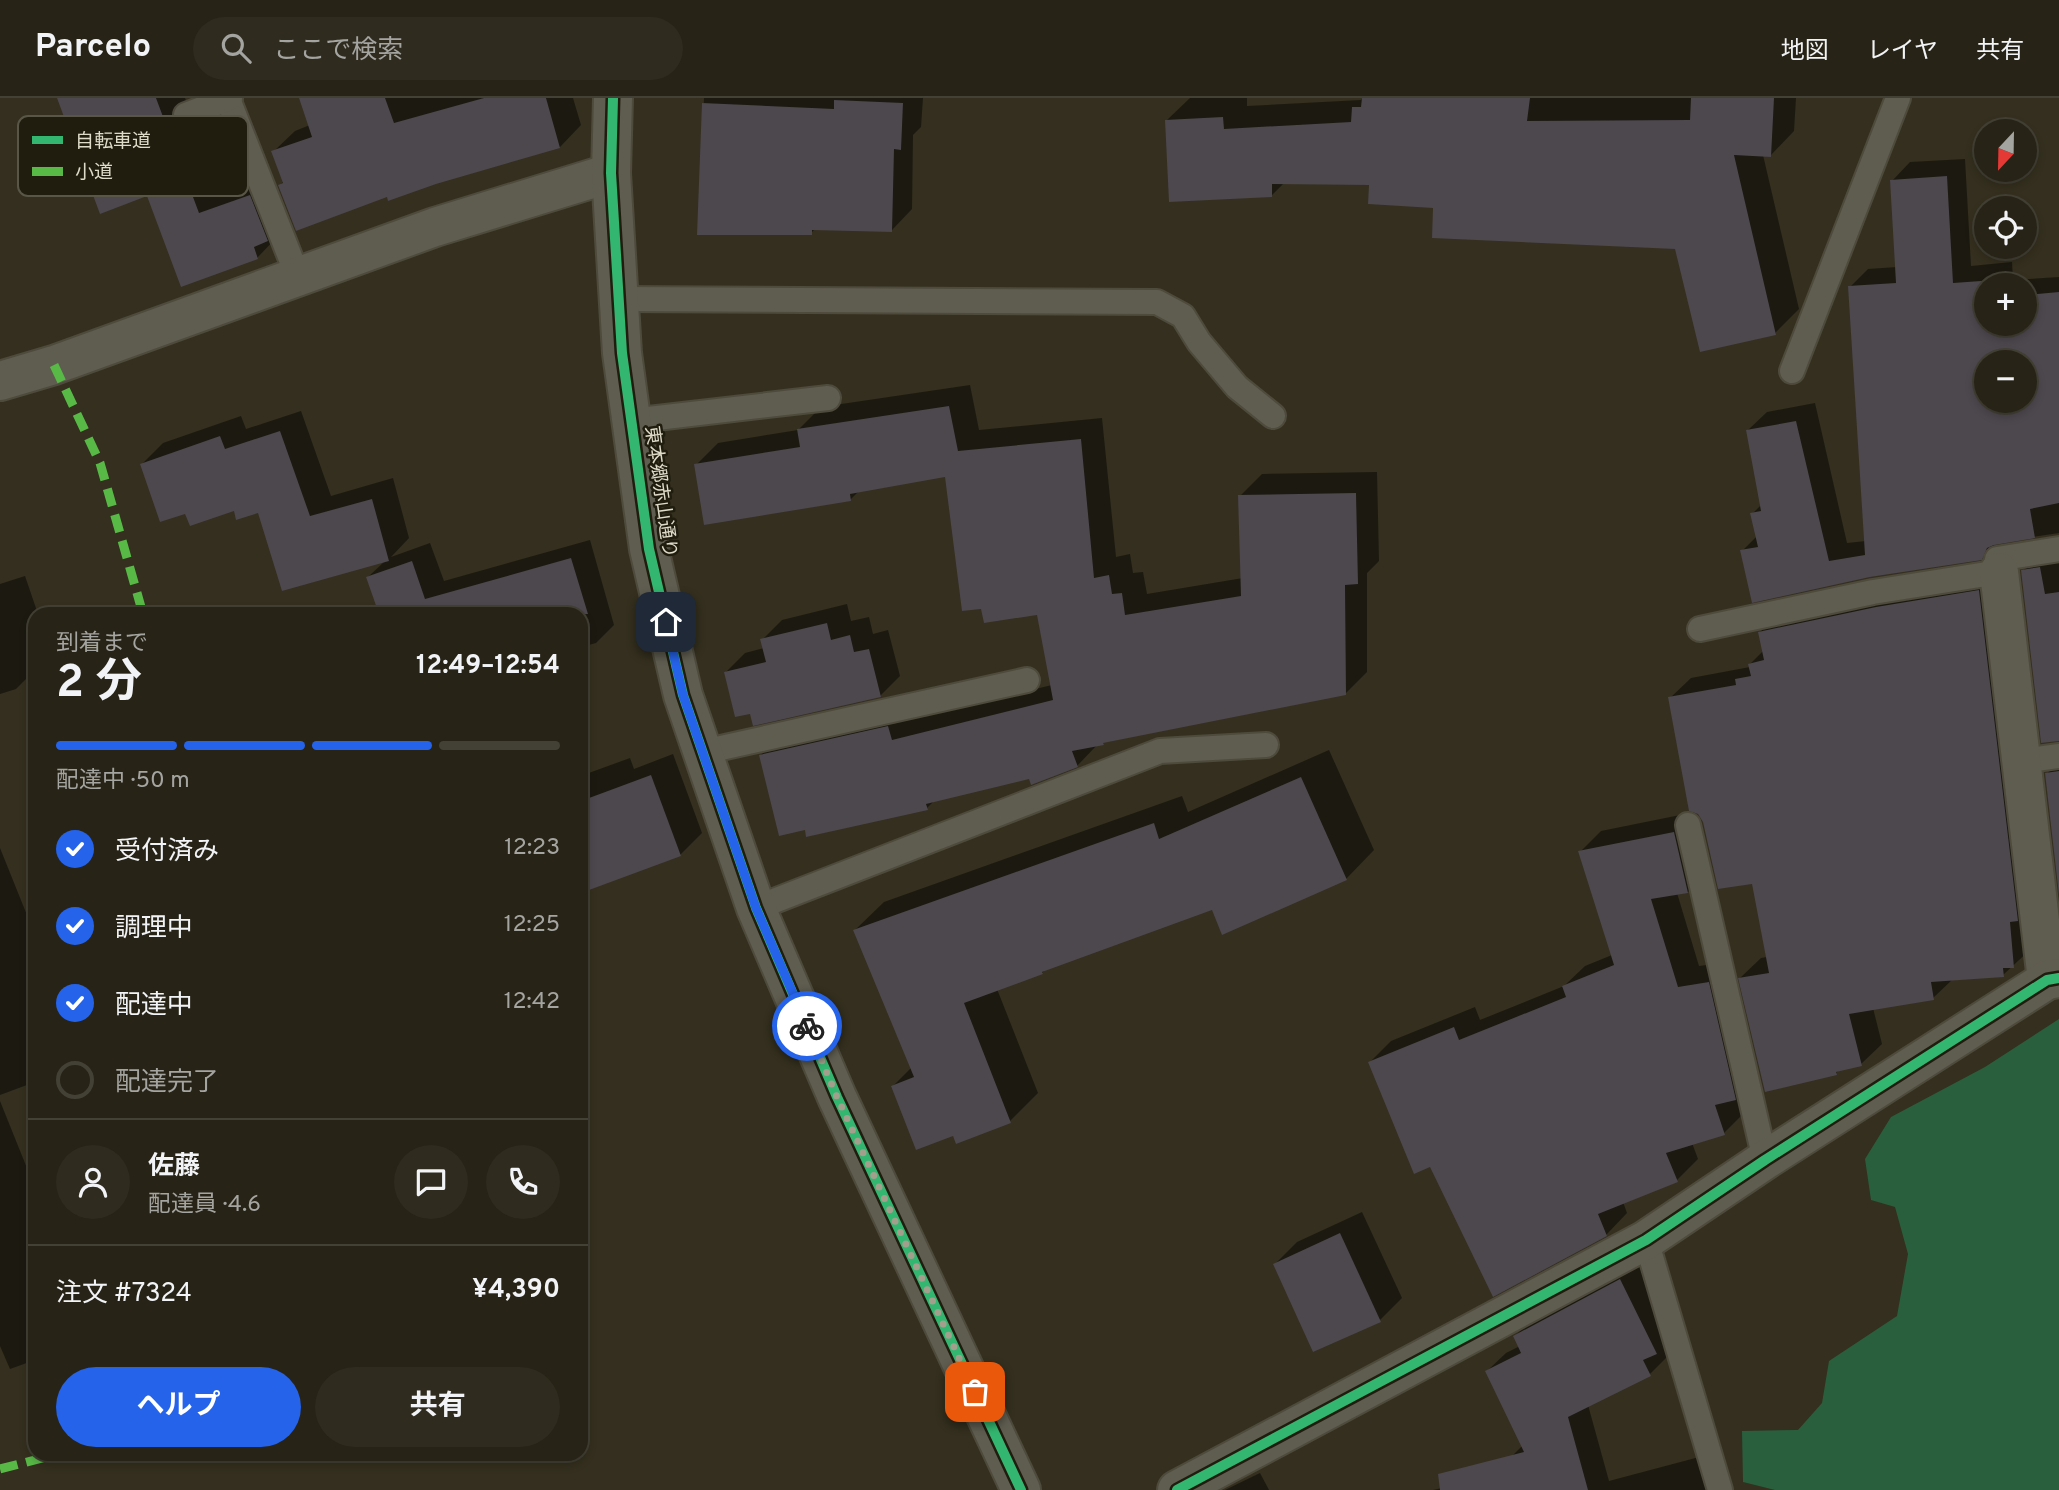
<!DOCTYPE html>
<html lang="ja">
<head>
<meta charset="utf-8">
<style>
	:root { --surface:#272316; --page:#2f2b1f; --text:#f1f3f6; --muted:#a4a4a1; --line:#434035; --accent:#2563eb }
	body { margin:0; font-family:Overpass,"Noto Sans JP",sans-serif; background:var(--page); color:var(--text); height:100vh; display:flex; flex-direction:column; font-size:26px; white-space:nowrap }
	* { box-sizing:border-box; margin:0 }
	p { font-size:23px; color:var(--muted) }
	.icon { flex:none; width:38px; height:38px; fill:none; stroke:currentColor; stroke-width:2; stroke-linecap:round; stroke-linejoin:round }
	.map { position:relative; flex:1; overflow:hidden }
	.side { position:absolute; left:28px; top:509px; width:560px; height:854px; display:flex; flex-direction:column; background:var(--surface); border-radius:21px; box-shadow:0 4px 10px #0003,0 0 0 2px var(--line) }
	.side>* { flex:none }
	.needle { width:46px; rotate:202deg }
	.controls { position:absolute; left:1974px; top:21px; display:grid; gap:14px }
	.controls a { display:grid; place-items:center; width:63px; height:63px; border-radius:50%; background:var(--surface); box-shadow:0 4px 10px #0003,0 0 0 2px var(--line); font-size:35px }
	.pin { position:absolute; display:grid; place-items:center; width:60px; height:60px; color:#fff; margin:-30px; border-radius:14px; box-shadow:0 4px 10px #0006 }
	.courier { position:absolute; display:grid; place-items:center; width:70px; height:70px; margin:-35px; border:5px solid #2563eb; border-radius:50%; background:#fff; color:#222; box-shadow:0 2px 9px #0007 }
	.headline em { font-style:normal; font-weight:700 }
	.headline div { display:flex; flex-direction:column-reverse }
	.headline { display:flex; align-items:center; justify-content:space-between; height:119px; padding:0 28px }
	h1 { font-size:46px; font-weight:700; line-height:52px }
	.bar { display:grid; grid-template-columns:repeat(4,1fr); gap:10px 7px; align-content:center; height:84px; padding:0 28px }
	.bar i { height:9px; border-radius:5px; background:var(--line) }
	.bar .on { background:var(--accent) }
	.bar p { grid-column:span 4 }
	.line { display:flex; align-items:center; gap:18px; padding:0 28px; border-top:2px solid var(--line) }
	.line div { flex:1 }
	.round { display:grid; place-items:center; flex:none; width:74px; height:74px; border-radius:37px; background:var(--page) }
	ol { padding:0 28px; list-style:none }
	li { display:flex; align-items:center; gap:21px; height:77px }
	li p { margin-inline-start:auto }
	li .icon { padding:7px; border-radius:50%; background:var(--accent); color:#fff; stroke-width:4 }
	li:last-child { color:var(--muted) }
	li i { width:38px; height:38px; border:4px solid var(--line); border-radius:50% }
	.cta { display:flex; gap:14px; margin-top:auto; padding:14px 28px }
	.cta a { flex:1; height:80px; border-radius:42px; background:var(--accent); color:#fff; font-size:28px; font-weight:700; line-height:80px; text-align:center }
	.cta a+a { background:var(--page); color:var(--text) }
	header { display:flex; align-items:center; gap:42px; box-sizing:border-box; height:98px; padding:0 35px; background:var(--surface); border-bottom:2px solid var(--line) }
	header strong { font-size:33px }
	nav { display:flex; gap:38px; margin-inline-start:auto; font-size:24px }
	.search { width:490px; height:63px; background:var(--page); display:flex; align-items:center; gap:18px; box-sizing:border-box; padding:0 24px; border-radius:38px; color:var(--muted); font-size:26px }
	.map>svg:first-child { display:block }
	.green { fill:#295f3d }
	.shadow { fill:#0007; fill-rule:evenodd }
	.building { fill:#4d474e; fill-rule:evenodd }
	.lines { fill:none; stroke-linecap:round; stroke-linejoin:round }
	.service-casing { stroke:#4e4a3c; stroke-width:28 }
	.minor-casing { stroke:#4e4a3c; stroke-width:42 }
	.tertiary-casing { stroke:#4e4a3c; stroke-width:42 }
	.service { stroke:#5f5d50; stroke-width:24 }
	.minor { stroke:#5f5d50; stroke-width:38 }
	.tertiary { stroke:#5f5d50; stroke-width:38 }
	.quiet { stroke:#58b947; stroke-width:9; stroke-dasharray:18 9; stroke-linecap:butt }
	.cycleway-casing { stroke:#201d0f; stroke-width:15 }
	.cycleway { stroke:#33b770; stroke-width:10 }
	.done { stroke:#a39f8d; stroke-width:7; stroke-dasharray:0 12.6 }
	.route { stroke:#2563eb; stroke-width:9 }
	.labels { text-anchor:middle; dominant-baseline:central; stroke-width:5; stroke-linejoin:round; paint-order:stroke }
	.street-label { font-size:19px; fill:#dfdbc9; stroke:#201d0f }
	.key { fill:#201d0f; stroke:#595647; stroke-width:2 }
	.key-label { font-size:19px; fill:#dfdbc9 }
</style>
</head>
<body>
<header>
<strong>Parcelo</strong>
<div class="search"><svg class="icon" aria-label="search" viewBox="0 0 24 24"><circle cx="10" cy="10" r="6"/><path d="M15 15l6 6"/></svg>ここで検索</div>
<nav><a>地図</a><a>レイヤ</a><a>共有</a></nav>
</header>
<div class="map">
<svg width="2059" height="1392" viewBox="0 0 2059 1392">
	<rect width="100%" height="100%" fill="#342f1e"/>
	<polygon class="green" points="2059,921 2059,1392 1775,1392 1743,1384 1742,1333 1798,1332 1822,1305 1829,1263 1897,1218 1908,1156 1895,1109 1871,1102 1865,1061 1891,1019 1985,969"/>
	<g class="shadow">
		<polygon points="59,0 185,0 221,95 271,77 288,120 276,132 278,138 257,160 148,96"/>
		<polygon points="301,0 573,0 581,27 560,49 388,97 280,87 284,83 273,54 295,33 310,27"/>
		<polygon points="704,0 923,0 921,29 913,37 912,111 892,132 816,130 811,135 699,135"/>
		<polygon points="1190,0 1247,0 1247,8 1361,2 1363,0 1796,0 1794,33 1771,57 1763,57 1799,211 1775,235 1677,150 1435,108 1371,85 1285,84 1272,97 1167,22"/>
		<path d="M1965,61L1971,168L2012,164L2013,182L2059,179V435L1997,444L1981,460L1870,478L1742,453L1757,438L1752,416L1762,406L1748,332L1767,314L1815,305L1847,445L1866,443L1850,189L1868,171L1897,169L1892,83L1910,64ZM1986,187H2025V226H1986ZM1986,264H2025V303H1986Z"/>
		<polygon points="970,287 979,332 1102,320 1116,459 1130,456 1133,475 1143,474 1147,496 1243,480 1240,398 1262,376 1377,374 1379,463 1367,475 1367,574 1345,596 1106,642 1098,646 1077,668 935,702 927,710 806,730 761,657 783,635 910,607 913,621 1052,587 1038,516 946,377 859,393 851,401 696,367 718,345 798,332 821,309"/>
		<polygon points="301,313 331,398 393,380 409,440 391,459 430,445 444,483 590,442 614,527 596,545 581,549 581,516 381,516 368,479 385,463 259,413 235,410 186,414 142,366 163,345 241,318 246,331"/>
		<polygon points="2059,452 2059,643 2023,473 2041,455"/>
		<polygon points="1999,473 2034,848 2003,877 1953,881 1933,900 1873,910 1882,946 1861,966 1840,971 1836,975 1740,880 1761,860 1767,859 1754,784 1704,723 1670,600 1691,580 1750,569 1750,566 1764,552 1760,534 1780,514"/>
		<polygon points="25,478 38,516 35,516 35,553 33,555 35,572 16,591 0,596 0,486"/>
		<polygon points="847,506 851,523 869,519 873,536 888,532 900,578 880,598 751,614 726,574 745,555 764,550 762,542 782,522"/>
		<polygon points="1329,652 1374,752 1346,781 1213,810 1047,870 1042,875 997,891 1038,995 1010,1023 955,1036 893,988 912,969 855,832 884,804 1182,698 1188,714"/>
		<polygon points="673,656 702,735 680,757 581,793 581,681 586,676 630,660 634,671"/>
		<polygon points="2059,663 2059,782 2047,676"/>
		<polygon points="1695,714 1709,773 1688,794 1677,795 1699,868 1730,864 1745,1014 1724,1035 1692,1045 1698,1061 1677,1082 1623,1104 1627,1115 1606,1137 1431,1067 1370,964 1391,943 1475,909 1480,922 1564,888 1585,868 1612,857 1580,754 1601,733"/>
		<polygon points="0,750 35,837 35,984 0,997"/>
		<polygon points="0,1003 35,1090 35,1262 10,1271 0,1248"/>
		<polygon points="1362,1114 1402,1200 1380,1222 1275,1166 1297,1144"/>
		<polygon points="1639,1163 1675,1236 1664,1247 1669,1257 1650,1276 1588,1307 1609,1383 1703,1358 1713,1392 1433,1392 1517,1374 1512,1358 1523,1347 1487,1273 1506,1255 1520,1248 1515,1238 1534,1219"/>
		<polygon points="1260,1375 1269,1392 1225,1392"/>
	</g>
	<g class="building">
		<polygon points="57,0 156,0 199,115 250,97 268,143 254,149 258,161 181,189 147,98 100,116"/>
		<polygon points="299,0 385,0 394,25 484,0 546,0 560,50 436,86 388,103 387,99 296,133 278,87 283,85 271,53 312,39"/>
		<polygon points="1362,0 1530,0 1527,23 1690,22 1691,0 1774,0 1771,59 1734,57 1776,237 1700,254 1675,151 1432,140 1433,110 1368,106 1369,87 1272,86 1272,99 1169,104 1165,22 1223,19 1224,31 1351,24 1352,9 1361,9"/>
		<polygon points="834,2 903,5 901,52 894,51 892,134 812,132 812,137 697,137 702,5 834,11"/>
		<path d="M1947,78L1953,185L1995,182V187H1986V226H2025V197L2059,194V405L2030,411L2035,440L1994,447L1987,450L1982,462L1870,479L1752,505L1740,452L1758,449L1750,415L1761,413L1746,332L1796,323L1829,463L1865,457L1848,188L1896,185L1890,82ZM1986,264H2025V303H1986Z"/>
		<polygon points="949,308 958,353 1081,341 1094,480 1109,477 1112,496 1122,495 1125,517 1241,498 1238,397 1356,395 1358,486 1345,487 1346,597 1103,645 1104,647 1072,653 1078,669 1031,687 1029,681 926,706 928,712 806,739 805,732 779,738 759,657 888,628 892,642 1053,602 1037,517 984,525 981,511 962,513 945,379 850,396 851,403 704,427 694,366 800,349 797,331"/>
		<polygon points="280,333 310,418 372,401 389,463 282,493 258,415 236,422 234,413 190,428 185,416 160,424 140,366 220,338 225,351"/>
		<polygon points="571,460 588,516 379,516 366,479 412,463 425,501"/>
		<polygon points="2040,469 2045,496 2059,494 2059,643 2041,645 2021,472"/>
		<polygon points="1979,492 2018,823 2010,824 2014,870 2003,870 2004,879 1931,884 1934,902 1849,916 1862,968 1836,974 1837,977 1765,994 1738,880 1769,875 1752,786 1718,791 1703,724 1698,716 1689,713 1668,599 1736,587 1735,581 1751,578 1748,566 1764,562 1758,534 1876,509"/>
		<polygon points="827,525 831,542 850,537 854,554 869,551 881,599 753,628 750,616 735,619 724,574 766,564 760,541"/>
		<polygon points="2059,673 2059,797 2045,675"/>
		<polygon points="651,677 681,758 581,795 581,703"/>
		<polygon points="1301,679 1347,782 1222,837 1212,812 1042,874 1043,876 964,905 1011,1025 956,1046 953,1038 916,1052 891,988 914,979 853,832 1154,725 1159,741"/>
		<polygon points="1674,734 1688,795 1651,801 1678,889 1709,884 1736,1002 1715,1007 1725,1037 1666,1055 1678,1084 1598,1116 1607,1138 1493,1199 1430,1069 1414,1076 1368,964 1454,929 1459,942 1566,899 1562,888 1614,867 1578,753"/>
		<polygon points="1340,1135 1381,1224 1313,1254 1273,1166"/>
		<polygon points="1620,1181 1657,1256 1643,1262 1651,1278 1568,1319 1588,1392 1440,1392 1438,1376 1524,1354 1485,1273 1521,1255 1513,1238"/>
	</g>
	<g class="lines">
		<defs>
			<g id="service">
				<polyline points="228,1 298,179"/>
				<polyline points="186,17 230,0"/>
				<polyline points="619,201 1157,204 1183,218 1199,244 1237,289 1273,318"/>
				<polyline points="1792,273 1898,0"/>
				<polyline points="631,323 828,300"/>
				<polyline points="1700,531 1873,494 1999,474 1997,461 2059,451"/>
				<polyline points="703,654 1027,582"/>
				<polyline points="2021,663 2059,658"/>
				<polyline points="1688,727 1765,1062"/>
				<polyline points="756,810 1160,653 1266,647"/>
				<polyline points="1646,1142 1720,1392"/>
			</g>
			<g id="minor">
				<polyline points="0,283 54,267 435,129 611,75"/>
				<polyline points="1999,474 2047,882"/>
				<polyline points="1177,1392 1646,1142 1765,1062 2047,882 2059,880"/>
			</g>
			<polyline id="tertiary" points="613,0 611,75 622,255 649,451 683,597 756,810 837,999 1021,1392"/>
		</defs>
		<use href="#service" class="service-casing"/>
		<use href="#minor" class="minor-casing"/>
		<use href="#tertiary" class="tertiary-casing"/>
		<use href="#service" class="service"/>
		<use href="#minor" class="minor"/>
		<use href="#tertiary" class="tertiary"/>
		<g class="quiet">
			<polyline points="54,267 100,365 143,516"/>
			<polyline points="0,1371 58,1356"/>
		</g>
		<defs>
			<g id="cycleway">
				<polyline points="613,0 611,75 622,255 649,451 683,597 756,810 837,999 1021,1392"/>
				<polyline points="1177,1392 1646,1142 1765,1062 2047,882 2059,880"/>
			</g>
		</defs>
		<use href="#cycleway" class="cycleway-casing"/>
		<use href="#cycleway" class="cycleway"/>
	</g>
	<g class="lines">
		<polyline class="done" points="807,928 837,999 975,1294"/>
		<polyline class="route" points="666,524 683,597 756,810 807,928"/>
	</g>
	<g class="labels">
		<g class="street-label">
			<text transform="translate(660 394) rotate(82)">東本郷赤山通り</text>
		</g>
	</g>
	<rect x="18" y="18" width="230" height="80" rx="10" class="key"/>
	<rect x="32" y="38" width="31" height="8" fill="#33b770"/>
	<rect x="32" y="69" width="31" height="9" fill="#58b947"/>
	<g class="key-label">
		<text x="75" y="49">自転車道</text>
		<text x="75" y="80">小道</text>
	</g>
</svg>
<div class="controls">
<a><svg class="needle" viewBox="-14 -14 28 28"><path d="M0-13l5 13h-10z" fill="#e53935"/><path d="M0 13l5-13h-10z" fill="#a4a4a1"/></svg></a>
<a><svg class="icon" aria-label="locate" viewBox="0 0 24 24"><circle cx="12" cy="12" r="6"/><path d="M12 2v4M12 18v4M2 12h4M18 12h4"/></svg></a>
<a>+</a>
<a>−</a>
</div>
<div class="pin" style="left:975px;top:1294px;background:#ea580c"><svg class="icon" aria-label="bag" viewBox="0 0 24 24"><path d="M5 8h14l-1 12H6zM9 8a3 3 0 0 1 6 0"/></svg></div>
<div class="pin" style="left:666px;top:524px;background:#1f2937"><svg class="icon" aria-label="home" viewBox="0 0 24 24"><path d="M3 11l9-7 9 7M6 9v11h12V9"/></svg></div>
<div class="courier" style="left:807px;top:928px"><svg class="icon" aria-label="bike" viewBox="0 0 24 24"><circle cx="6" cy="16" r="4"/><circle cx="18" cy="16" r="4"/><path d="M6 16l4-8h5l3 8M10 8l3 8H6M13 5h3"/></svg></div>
<section class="side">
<div class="headline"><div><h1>2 分</h1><p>到着まで</p></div><em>12:49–12:54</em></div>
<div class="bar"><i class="on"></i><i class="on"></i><i class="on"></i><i></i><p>配達中 · 50 m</p></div>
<ol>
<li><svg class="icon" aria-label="check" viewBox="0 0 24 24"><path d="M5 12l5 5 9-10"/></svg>受付済み<p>12:23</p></li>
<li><svg class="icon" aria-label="check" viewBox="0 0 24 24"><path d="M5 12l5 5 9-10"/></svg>調理中<p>12:25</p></li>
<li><svg class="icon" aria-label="check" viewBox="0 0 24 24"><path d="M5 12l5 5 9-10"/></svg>配達中<p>12:42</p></li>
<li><i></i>配達完了</li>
</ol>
<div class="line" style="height:126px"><a class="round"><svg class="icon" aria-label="person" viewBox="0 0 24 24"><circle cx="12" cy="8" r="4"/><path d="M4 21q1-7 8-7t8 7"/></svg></a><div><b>佐藤</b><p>配達員 · 4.6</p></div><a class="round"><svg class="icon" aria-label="chat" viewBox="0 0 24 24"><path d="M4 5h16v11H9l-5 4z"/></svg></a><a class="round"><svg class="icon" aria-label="phone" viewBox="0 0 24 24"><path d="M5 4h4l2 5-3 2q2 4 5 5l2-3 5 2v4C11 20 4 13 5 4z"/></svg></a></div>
<div class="line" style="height:91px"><div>注文 #7324</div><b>¥4,390</b></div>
<div class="cta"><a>ヘルプ</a><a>共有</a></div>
</section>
</div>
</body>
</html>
